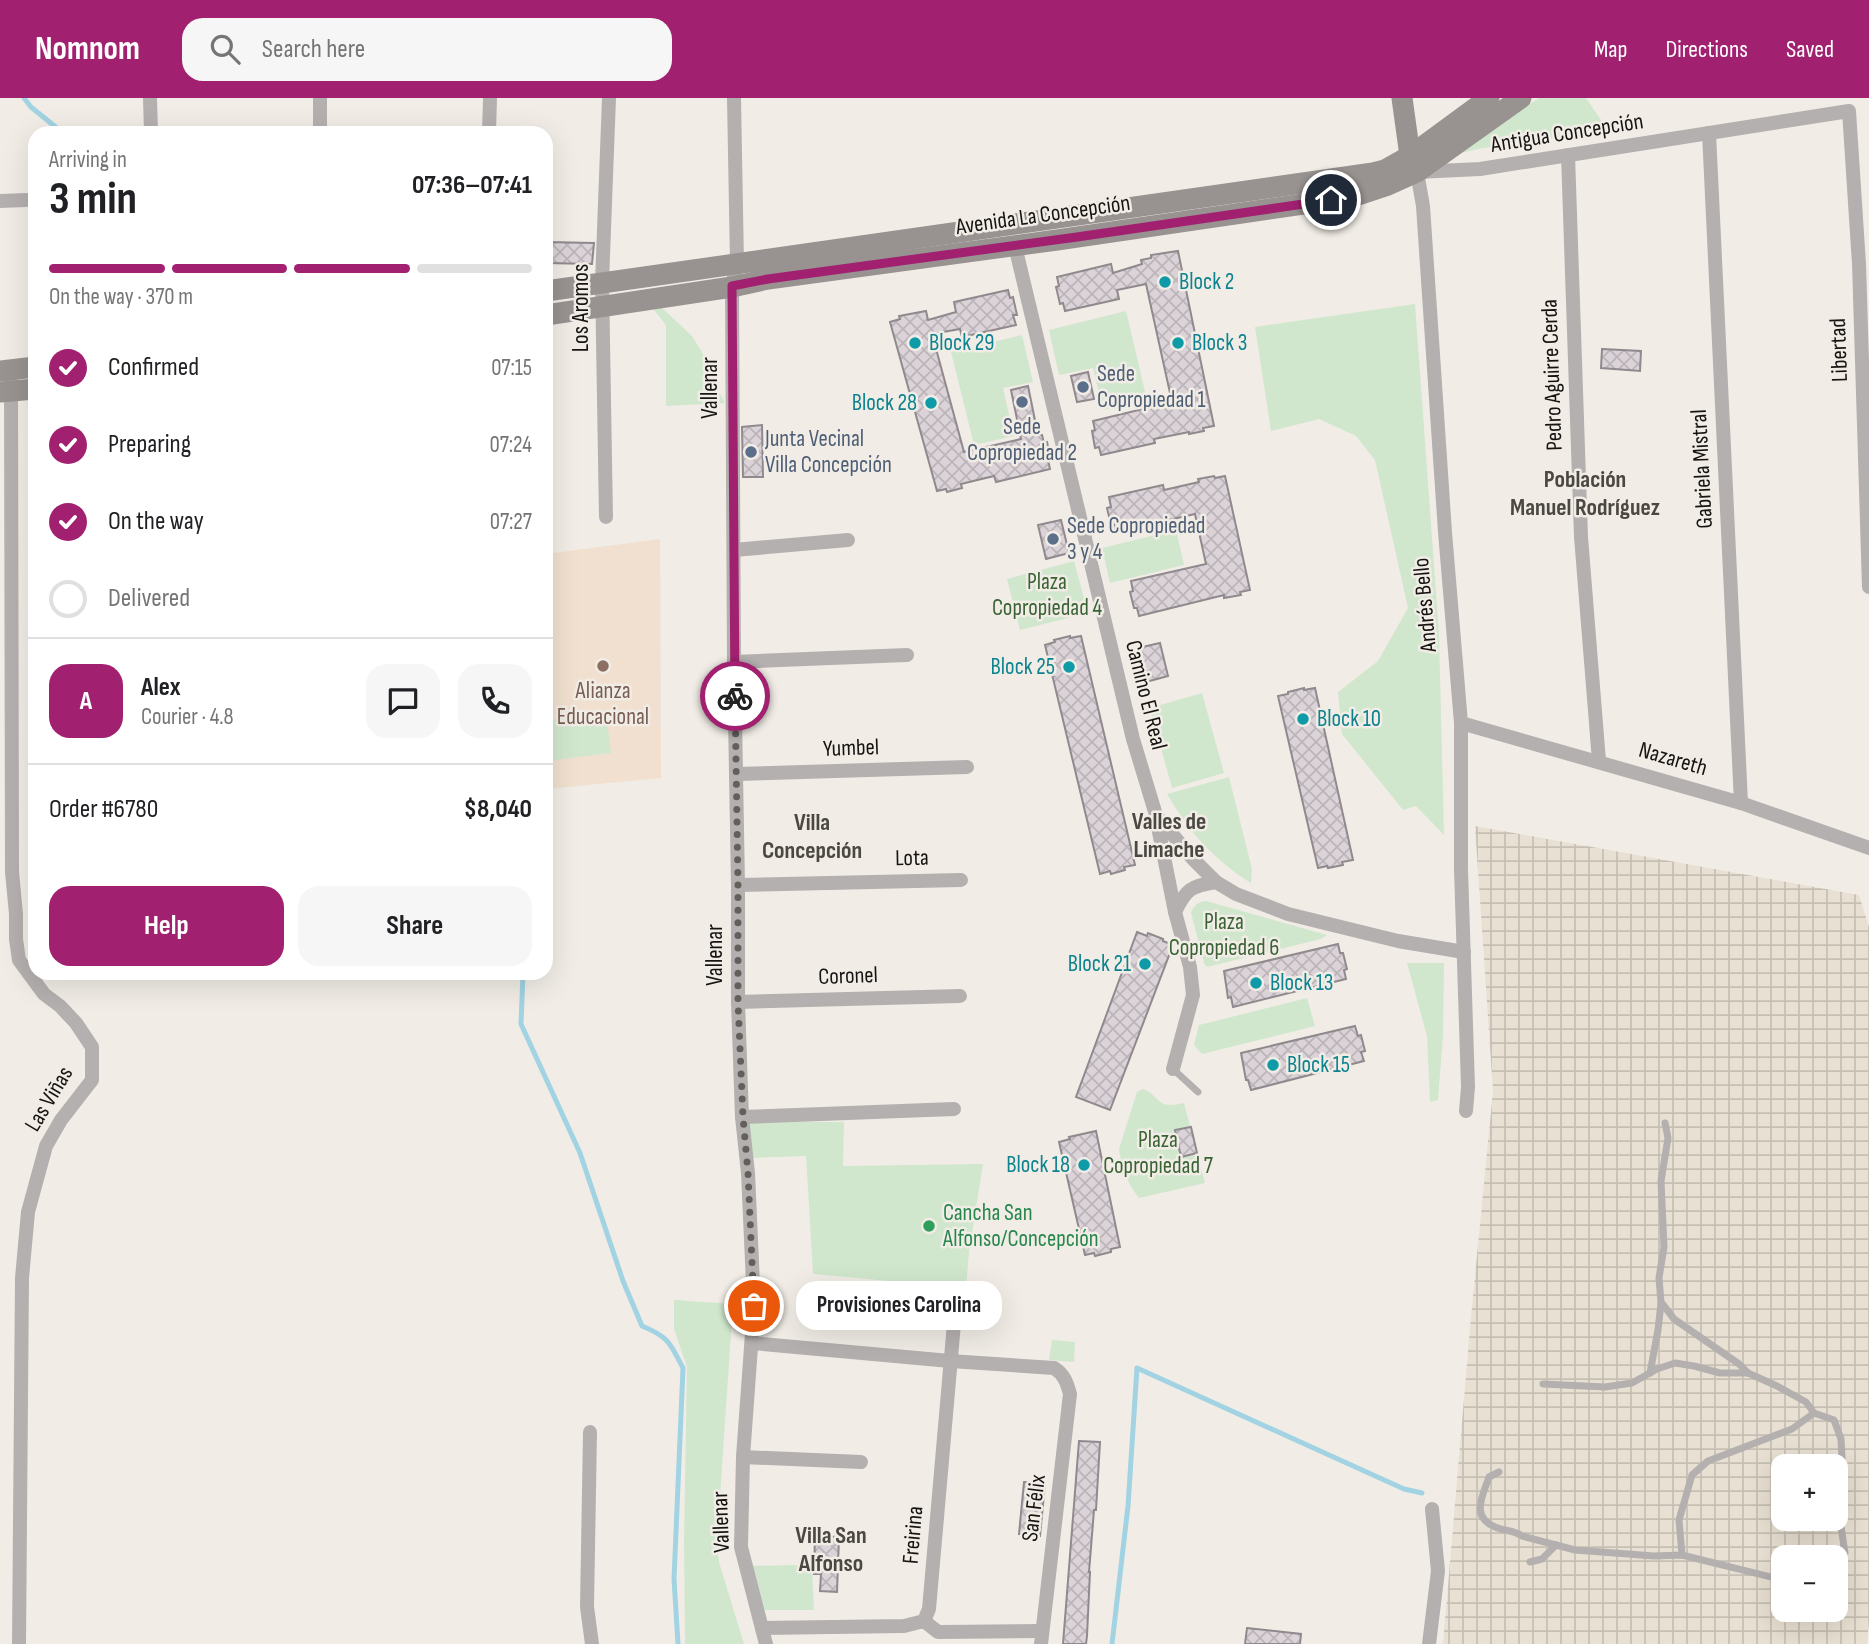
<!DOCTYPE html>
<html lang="en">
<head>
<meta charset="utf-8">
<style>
	:root { --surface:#fff; --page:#f6f6f6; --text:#202124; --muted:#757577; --line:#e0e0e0; --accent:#a12070 }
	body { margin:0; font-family:"Sofia Sans Condensed",sans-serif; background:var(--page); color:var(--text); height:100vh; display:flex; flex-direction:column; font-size:26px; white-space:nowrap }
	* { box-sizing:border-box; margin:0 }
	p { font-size:23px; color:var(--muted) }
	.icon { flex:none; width:38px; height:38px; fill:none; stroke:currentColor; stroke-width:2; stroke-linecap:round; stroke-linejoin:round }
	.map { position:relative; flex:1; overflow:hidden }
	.panel { position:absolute; left:28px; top:28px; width:525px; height:854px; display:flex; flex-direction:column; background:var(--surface); border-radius:21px; box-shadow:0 7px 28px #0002 }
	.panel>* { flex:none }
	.fabs { position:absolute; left:1771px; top:1356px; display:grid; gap:14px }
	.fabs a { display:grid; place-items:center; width:77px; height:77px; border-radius:14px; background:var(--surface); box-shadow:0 7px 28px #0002; font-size:35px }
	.pin { position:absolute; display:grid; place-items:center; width:60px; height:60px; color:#fff; margin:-30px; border:4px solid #fff; border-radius:50%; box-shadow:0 2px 7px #0007 }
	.courier { position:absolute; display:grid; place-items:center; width:70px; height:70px; margin:-35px; border:5px solid #a12070; border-radius:50%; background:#fff; color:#222; box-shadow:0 2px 9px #0007 }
	.bubble { position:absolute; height:49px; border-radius:21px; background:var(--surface); box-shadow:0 7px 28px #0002; font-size:23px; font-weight:700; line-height:49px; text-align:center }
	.overview em { font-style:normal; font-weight:700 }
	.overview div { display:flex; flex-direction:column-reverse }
	.overview { display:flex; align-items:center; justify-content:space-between; height:119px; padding:0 21px }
	h1 { font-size:46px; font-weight:700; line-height:52px }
	.bar { display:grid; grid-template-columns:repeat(4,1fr); gap:10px 7px; align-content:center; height:84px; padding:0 21px }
	.bar i { height:9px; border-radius:5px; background:var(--line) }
	.bar .current { background:var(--accent) }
	.bar p { grid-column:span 4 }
	.line { display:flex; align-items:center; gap:18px; padding:0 21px; border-top:2px solid var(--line) }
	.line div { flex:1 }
	.round { display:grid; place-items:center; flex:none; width:74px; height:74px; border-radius:21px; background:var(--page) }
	ol { padding:0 21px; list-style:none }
	li { display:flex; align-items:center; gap:21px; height:77px }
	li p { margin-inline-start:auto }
	li .icon { padding:7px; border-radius:50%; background:var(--accent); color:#fff; stroke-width:4 }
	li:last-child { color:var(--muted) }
	li i { width:38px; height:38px; border:4px solid var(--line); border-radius:50% }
	.primary-button { display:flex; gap:14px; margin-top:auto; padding:14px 21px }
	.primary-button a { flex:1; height:80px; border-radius:21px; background:var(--accent); color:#fff; font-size:28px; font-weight:700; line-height:80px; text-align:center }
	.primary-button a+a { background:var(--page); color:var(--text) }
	header { display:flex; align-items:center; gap:42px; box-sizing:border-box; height:98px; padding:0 35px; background:var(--accent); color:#fff }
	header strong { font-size:33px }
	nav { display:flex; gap:38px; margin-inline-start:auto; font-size:24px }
	.search { width:490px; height:63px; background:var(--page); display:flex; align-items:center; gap:18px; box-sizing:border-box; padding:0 24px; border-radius:21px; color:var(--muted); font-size:26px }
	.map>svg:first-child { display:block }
	.industrial { fill:url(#industrial-grid); fill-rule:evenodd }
	.education { fill:#f1e0cf }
	.green { fill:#d0e7cd }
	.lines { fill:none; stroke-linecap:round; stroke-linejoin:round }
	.stream { stroke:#a1d3e3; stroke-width:5 }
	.building { fill:url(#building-cross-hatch); stroke:#90898d; stroke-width:2 }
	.lane { stroke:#b4b0af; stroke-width:7 }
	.street { stroke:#b4b0af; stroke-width:14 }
	.secondary { stroke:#989291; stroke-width:21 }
	.done { stroke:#63605c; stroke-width:7; stroke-dasharray:0 12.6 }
	.route { stroke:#a12070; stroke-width:9 }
	.culture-dot { fill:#0f9aa8; stroke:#f1ede6; stroke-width:2.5 }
	.service-dot { fill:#5c6f8a; stroke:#f1ede6; stroke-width:2.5 }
	.education-dot { fill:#8d6e63; stroke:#f1ede6; stroke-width:2.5 }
	.leisure-dot { fill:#2e9e5b; stroke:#f1ede6; stroke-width:2.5 }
	.labels { text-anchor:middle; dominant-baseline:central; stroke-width:5; stroke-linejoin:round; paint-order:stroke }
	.street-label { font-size:23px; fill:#161412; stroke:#f1ede6 }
	.culture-label { font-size:23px; fill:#0d838f; stroke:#f1ede6; text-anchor:start }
	.service-label { font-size:23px; fill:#4e5e75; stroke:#f1ede6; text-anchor:start }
	.park-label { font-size:23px; fill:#3a6335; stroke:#f1ede6 }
	.education-label { font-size:23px; fill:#785e54; stroke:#f1ede6 }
	.leisure-label { font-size:23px; fill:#27864d; stroke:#f1ede6; text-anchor:start }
	.neighbourhood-label { font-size:24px; font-weight:bold; fill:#4b4742; stroke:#f1ede6 }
</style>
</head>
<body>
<header>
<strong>Nomnom</strong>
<div class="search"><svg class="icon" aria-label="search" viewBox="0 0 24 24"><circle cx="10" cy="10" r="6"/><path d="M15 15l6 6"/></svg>Search here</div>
<nav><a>Map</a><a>Directions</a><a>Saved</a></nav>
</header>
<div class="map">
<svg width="1869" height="1546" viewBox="0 0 1869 1546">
	<defs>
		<pattern id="industrial-grid" width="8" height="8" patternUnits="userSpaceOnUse" patternTransform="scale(1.75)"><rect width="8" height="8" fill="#e8e0d2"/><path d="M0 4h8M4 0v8" fill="none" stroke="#c6bfb3"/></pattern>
		<pattern id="building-cross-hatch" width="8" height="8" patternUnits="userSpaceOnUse" patternTransform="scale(1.75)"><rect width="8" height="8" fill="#dbd3d8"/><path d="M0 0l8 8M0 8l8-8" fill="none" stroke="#bbb4b8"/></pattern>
	</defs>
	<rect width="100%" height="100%" fill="#f1ede6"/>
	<path class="industrial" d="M1475,728L1859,797L1869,829V1523L1867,1546H1443L1471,1219L1493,993ZM1783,1368H1836V1421H1783ZM1783,1460H1836V1512H1783Z"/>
	<polygon class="education" points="660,441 661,680 546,691 546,456"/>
	<g class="green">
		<polygon points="1539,0 1586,0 1608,32 1478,51 1453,57"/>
		<polygon points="1415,206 1439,536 1444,737 1416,708 1403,712 1342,636 1338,594 1378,563 1408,510 1375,362 1356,338 1319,321 1271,333 1255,229"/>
		<polygon points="660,208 692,238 703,256 716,289 725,305 666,308 666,227 654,212"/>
		<polygon points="1126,213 1147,302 1103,312 1093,270 1059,277 1049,232"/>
		<polygon points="1022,237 1033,284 1003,290 1014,338 974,347 951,254"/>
		<polygon points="1176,432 1184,467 1110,485 1102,450"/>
		<polygon points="1074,463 1088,515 1020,532 1007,481"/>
		<polygon points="1202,595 1224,675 1172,690 1150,610"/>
		<polygon points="606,615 611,655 546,663 546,622"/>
		<path d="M1229,679L1252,771L1251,785C1214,762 1189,734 1167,696Z"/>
		<path d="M1206,803L1327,837L1321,841L1207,869L1204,865L1191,815C1194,807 1197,804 1206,803Z"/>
		<polygon points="1407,865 1444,865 1443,937 1438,1002 1430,1004 1427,938"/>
		<polygon points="1307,900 1315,928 1202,956 1194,947 1199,927"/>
		<path d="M1143,991C1161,998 1155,1012 1184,1005L1205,1085L1139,1100C1128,1087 1121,1068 1119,1051L1137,994Z"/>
		<polygon points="748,1024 844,1024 843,1068 983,1066 969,1154 966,1190 813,1176 806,1058 749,1060"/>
		<polygon points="674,1202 733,1206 717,1443 719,1464 744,1546 685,1546 684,1443 687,1269 674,1231"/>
		<polygon points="1052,1242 1075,1244 1074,1264 1049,1262"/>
		<polygon points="797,1467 812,1468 814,1512 757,1512 744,1468"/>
	</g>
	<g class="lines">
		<g class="stream">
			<polyline points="24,0 31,9 63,35"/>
			<path d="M523,875L521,926L580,1055L623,1183L642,1228C669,1239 670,1245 683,1270L674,1481L678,1546"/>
			<polyline points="1112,1546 1128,1408 1137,1270 1404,1391 1422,1395"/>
		</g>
	</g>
	<g class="building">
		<polygon points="546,144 594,145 592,166 546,165"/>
		<polygon points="1178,153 1214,328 1203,330 1204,333 1189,336 1189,334 1154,341 1155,345 1101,357 1099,349 1095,350 1092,333 1095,332 1093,323 1172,304 1146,186 1117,192 1119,201 1065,213 1063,205 1060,206 1056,189 1059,188 1057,179 1111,166 1113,175 1142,166 1141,162 1151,160 1151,157"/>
		<polygon points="1008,192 1010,200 1013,199 1017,217 1013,217 1016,227 962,239 960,231 932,236 964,354 1021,341 1011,292 1028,288 1038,337 1042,337 1044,345 1047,344 1051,361 1048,362 1050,371 996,384 994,378 961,386 962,390 947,394 946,391 937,393 890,224 900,221 899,218 926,213 928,222 956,214 954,204"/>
		<polygon points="1602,251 1641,253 1640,273 1601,270"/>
		<polygon points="1088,274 1094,301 1077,304 1071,278"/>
		<polygon points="762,327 763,379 743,379 742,329"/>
		<polygon points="1214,378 1215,380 1225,378 1250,492 1240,494 1241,497 1224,500 1224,497 1139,518 1137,510 1134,510 1130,494 1133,493 1131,483 1206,466 1195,416 1116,434 1114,426 1111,427 1107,410 1111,409 1109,399 1163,387 1164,392 1199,384 1198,381"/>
		<polygon points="1061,422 1069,455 1046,461 1038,427"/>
		<polygon points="1070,538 1070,540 1081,538 1135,767 1124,769 1125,772 1111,776 1110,773 1100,776 1045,547 1055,544 1054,542"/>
		<polygon points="1160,545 1168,578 1146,584 1138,550"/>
		<polygon points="1304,590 1304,592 1315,590 1353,762 1342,764 1343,767 1328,770 1327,768 1318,770 1278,598 1288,596 1288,594"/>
		<polygon points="1137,834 1147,838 1148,835 1163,841 1163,843 1173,847 1110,1012 1076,999"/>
		<polygon points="1338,846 1340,855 1343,855 1347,871 1344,872 1346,881 1233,909 1231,899 1228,900 1224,873"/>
		<polygon points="1355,928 1358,938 1361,937 1365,953 1361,954 1364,963 1251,992 1248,982 1246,982 1241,955"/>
		<polygon points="1191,1029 1197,1055 1181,1059 1175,1032"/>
		<polygon points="1096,1033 1120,1149 1111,1151 1111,1154 1095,1158 1094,1155 1085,1157 1059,1044 1070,1041 1069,1039"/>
		<polygon points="1079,1343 1100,1344 1096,1412 1094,1412 1089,1474 1090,1474 1087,1538 1086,1546 1063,1546"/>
		<polygon points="1024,1384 1045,1386 1040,1438 1019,1436"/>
		<polygon points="815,1438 839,1439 837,1494 820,1493 821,1476 814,1476"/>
		<polygon points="1247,1530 1301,1536 1300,1546 1245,1546"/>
	</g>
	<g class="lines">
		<g class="lane">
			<polyline points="1173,971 1198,994"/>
			<polyline points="1665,1025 1668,1040 1661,1083 1664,1149 1659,1180 1661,1204 1674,1221 1739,1266 1748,1275 1777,1288 1806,1304 1814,1315 1834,1322 1841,1341 1842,1360 1839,1391 1839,1415 1845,1455 1838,1471 1836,1472"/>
			<polyline points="1650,1275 1658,1232 1661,1205"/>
			<polyline points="1543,1286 1605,1289 1632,1285 1657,1271 1675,1265 1694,1268 1720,1275 1748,1275"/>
			<path d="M1499,1374L1489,1379C1483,1397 1470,1419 1495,1429C1504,1433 1514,1432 1522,1438L1575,1452L1654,1458L1682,1457L1783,1482"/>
			<polyline points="1682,1457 1679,1422 1692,1377 1708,1363 1792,1331 1814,1315"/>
			<polyline points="1530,1464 1542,1461 1556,1447"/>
		</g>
		<g class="street">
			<polyline points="150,0 151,35"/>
			<polyline points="320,0 320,35"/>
			<polyline points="734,0 737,165 732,189 734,564 738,787 738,904 742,1019 748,1075 754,1208 743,1359 741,1449 766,1546"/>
			<polyline points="489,35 490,0"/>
			<polyline points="1709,35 1741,705"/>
			<polyline points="1568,57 1581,439 1599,663"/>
			<polyline points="0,103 26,102"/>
			<polyline points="1015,148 1133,641 1156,717 1193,761 1216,784 1236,796 1288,816 1398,843 1464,854"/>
			<polyline points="11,284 12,774 16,816 16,841 19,862 44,896 60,908 76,925 92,949 92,982 61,1022 46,1048 28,1114 22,1180 19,1546"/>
			<polyline points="606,419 602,184 609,0"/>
			<polyline points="734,452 848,442"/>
			<polyline points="734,564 907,557"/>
			<polyline points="1461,625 1741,705 1869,750"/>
			<polyline points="736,676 967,669"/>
			<polyline points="1156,719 1175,814 1190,869 1193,897 1173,971"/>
			<polyline points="738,787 961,782"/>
			<path d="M1175,814C1186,791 1191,788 1216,784"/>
			<polyline points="738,904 960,898"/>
			<polyline points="1466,1013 1468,989 1461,771 1461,625 1445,434 1423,108 1417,74 1480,71 1849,13 1859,166 1869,489"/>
			<polyline points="742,1019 954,1011"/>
			<path d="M752,1245L950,1263L1054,1270C1064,1276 1067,1285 1070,1296L1041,1546"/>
			<polyline points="590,1334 587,1509 592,1546"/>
			<polyline points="743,1359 861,1364"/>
			<polyline points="924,1523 938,1534 1042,1533"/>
			<polyline points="762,1530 904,1528 924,1523 929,1511 957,1191"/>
			<polyline points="1429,1546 1438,1473 1432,1411"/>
		</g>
		<g class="secondary">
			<polyline points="1402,0 1410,58 1414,67"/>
			<polyline points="546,193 1373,75 1385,72 1410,58 1489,0"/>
			<polyline points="546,217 732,189 768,181 1057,142 1352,99 1388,87 1417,74 1521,0"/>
			<polyline points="0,273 35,269"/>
			<polyline points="0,294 35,291"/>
		</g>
	</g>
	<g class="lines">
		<polyline class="done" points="735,598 738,787 738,904 743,1019 748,1075 754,1208"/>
		<polyline class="route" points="735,598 732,188 768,181 1077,139 1331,102"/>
	</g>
	<g class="culture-dot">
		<circle cx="1165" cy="184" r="7"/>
		<circle cx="915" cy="245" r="7"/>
		<circle cx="1178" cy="245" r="7"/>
		<circle cx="931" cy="305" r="7"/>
		<circle cx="1069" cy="569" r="7"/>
		<circle cx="1303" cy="621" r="7"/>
		<circle cx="1145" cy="866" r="7"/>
		<circle cx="1256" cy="885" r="7"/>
		<circle cx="1273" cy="967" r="7"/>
		<circle cx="1084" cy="1067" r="7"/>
	</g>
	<g class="service-dot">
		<circle cx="1083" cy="289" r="7"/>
		<circle cx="1022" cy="304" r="7"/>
		<circle cx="751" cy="354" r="7"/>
		<circle cx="1053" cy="441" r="7"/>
	</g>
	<circle class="education-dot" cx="603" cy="568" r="7"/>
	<circle class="leisure-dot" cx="929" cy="1128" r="7"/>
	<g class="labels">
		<g class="street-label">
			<text transform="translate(1567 35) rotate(-9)">Antigua Concepción</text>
			<text transform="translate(1043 117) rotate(-8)">Avenida La Concepción</text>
			<text transform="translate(581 210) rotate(-90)">Los Aromos</text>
			<text transform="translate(1839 252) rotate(-92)">Libertad</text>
			<text transform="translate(1552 277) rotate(-92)">Pedro Aguirre Cerda</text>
			<text transform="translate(710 290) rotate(-90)">Vallenar</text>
			<text transform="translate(1702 371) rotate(-93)">Gabriela Mistral</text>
			<text transform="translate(1425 507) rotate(-95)">Andrés Bello</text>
			<text transform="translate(1146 597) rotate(76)">Camino El Real</text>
			<text transform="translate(851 650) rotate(-2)">Yumbel</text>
			<text transform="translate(1673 661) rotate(16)">Nazareth</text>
			<text transform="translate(912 760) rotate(-1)">Lota</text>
			<text transform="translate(715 857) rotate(-90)">Vallenar</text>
			<text transform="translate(848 878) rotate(-2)">Coronel</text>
			<text transform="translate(49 1001) rotate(-59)">Las Viñas</text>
			<text transform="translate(1034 1410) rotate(-83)">San Félix</text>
			<text transform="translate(721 1424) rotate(-92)">Vallenar</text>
			<text transform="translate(913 1437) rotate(-85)">Freirina</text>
		</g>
		<g class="culture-label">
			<text x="1179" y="184">Block 2</text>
			<text x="929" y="245">Block 29</text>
			<text x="1192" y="245">Block 3</text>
			<text x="917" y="305" text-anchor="end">Block 28</text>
			<text x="1055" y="569" text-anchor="end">Block 25</text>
			<text x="1317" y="621">Block 10</text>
			<text x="1131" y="866" text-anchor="end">Block 21</text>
			<text x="1270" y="885">Block 13</text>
			<text x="1287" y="967">Block 15</text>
			<text x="1070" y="1067" text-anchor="end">Block 18</text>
		</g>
		<g class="service-label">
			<text x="1097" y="276">Sede<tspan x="1097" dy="26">Copropiedad 1</tspan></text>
			<text x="1022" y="329" text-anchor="middle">Sede<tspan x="1022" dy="26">Copropiedad 2</tspan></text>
			<text x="765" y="341">Junta Vecinal<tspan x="765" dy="26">Villa Concepción</tspan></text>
			<text x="1067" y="428">Sede Copropiedad<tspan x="1067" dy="26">3 y 4</tspan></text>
		</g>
		<g class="park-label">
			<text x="1047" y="484">Plaza<tspan x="1047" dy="26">Copropiedad 4</tspan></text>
			<text x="1224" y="824">Plaza<tspan x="1224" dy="26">Copropiedad 6</tspan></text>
			<text x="1158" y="1042">Plaza<tspan x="1158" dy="26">Copropiedad 7</tspan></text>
		</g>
		<g class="education-label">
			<text x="603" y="593">Alianza<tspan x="603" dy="26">Educacional</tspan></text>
		</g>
		<g class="leisure-label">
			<text x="943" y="1115">Cancha San<tspan x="943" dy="26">Alfonso/Concepción</tspan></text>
		</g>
		<g class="neighbourhood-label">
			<text x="1585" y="381">Población<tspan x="1585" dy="28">Manuel Rodríguez</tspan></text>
			<text x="1169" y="723">Valles de<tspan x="1169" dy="28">Limache</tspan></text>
			<text x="812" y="724">Villa<tspan x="812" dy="28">Concepción</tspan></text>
			<text x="831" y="1437">Villa San<tspan x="831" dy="28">Alfonso</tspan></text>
		</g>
	</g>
</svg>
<div class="fabs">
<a>+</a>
<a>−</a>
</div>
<div class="pin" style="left:754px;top:1208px;background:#ea580c"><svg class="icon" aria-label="bag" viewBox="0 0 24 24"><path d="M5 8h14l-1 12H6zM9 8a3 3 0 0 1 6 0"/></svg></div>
<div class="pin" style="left:1331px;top:102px;background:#1f2937"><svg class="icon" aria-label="home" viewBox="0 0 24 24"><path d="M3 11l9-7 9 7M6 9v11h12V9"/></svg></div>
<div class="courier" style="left:735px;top:598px"><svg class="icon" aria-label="bike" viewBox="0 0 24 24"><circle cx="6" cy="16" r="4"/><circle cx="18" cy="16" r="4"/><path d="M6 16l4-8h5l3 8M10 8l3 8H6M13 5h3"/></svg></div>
<div class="bubble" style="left:796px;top:1183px;width:206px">Provisiones Carolina</div>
<section class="panel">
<div class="overview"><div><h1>3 min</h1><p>Arriving in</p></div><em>07:36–07:41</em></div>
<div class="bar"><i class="current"></i><i class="current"></i><i class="current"></i><i></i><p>On the way · 370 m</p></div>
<ol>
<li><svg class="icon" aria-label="check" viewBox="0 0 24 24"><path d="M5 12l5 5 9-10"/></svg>Confirmed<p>07:15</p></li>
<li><svg class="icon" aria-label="check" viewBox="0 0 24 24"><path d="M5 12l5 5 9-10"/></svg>Preparing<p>07:24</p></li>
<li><svg class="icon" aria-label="check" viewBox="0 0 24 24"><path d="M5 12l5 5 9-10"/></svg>On the way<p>07:27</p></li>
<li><i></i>Delivered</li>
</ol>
<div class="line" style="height:126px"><b class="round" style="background:var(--accent);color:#fff">A</b><div><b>Alex</b><p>Courier · 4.8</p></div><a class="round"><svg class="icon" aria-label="chat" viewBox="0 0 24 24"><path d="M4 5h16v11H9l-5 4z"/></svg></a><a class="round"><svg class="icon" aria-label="phone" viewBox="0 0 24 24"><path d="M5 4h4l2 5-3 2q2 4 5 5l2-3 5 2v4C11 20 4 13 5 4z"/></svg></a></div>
<div class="line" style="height:91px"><div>Order #6780</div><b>$8,040</b></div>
<div class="primary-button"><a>Help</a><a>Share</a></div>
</section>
</div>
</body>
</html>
